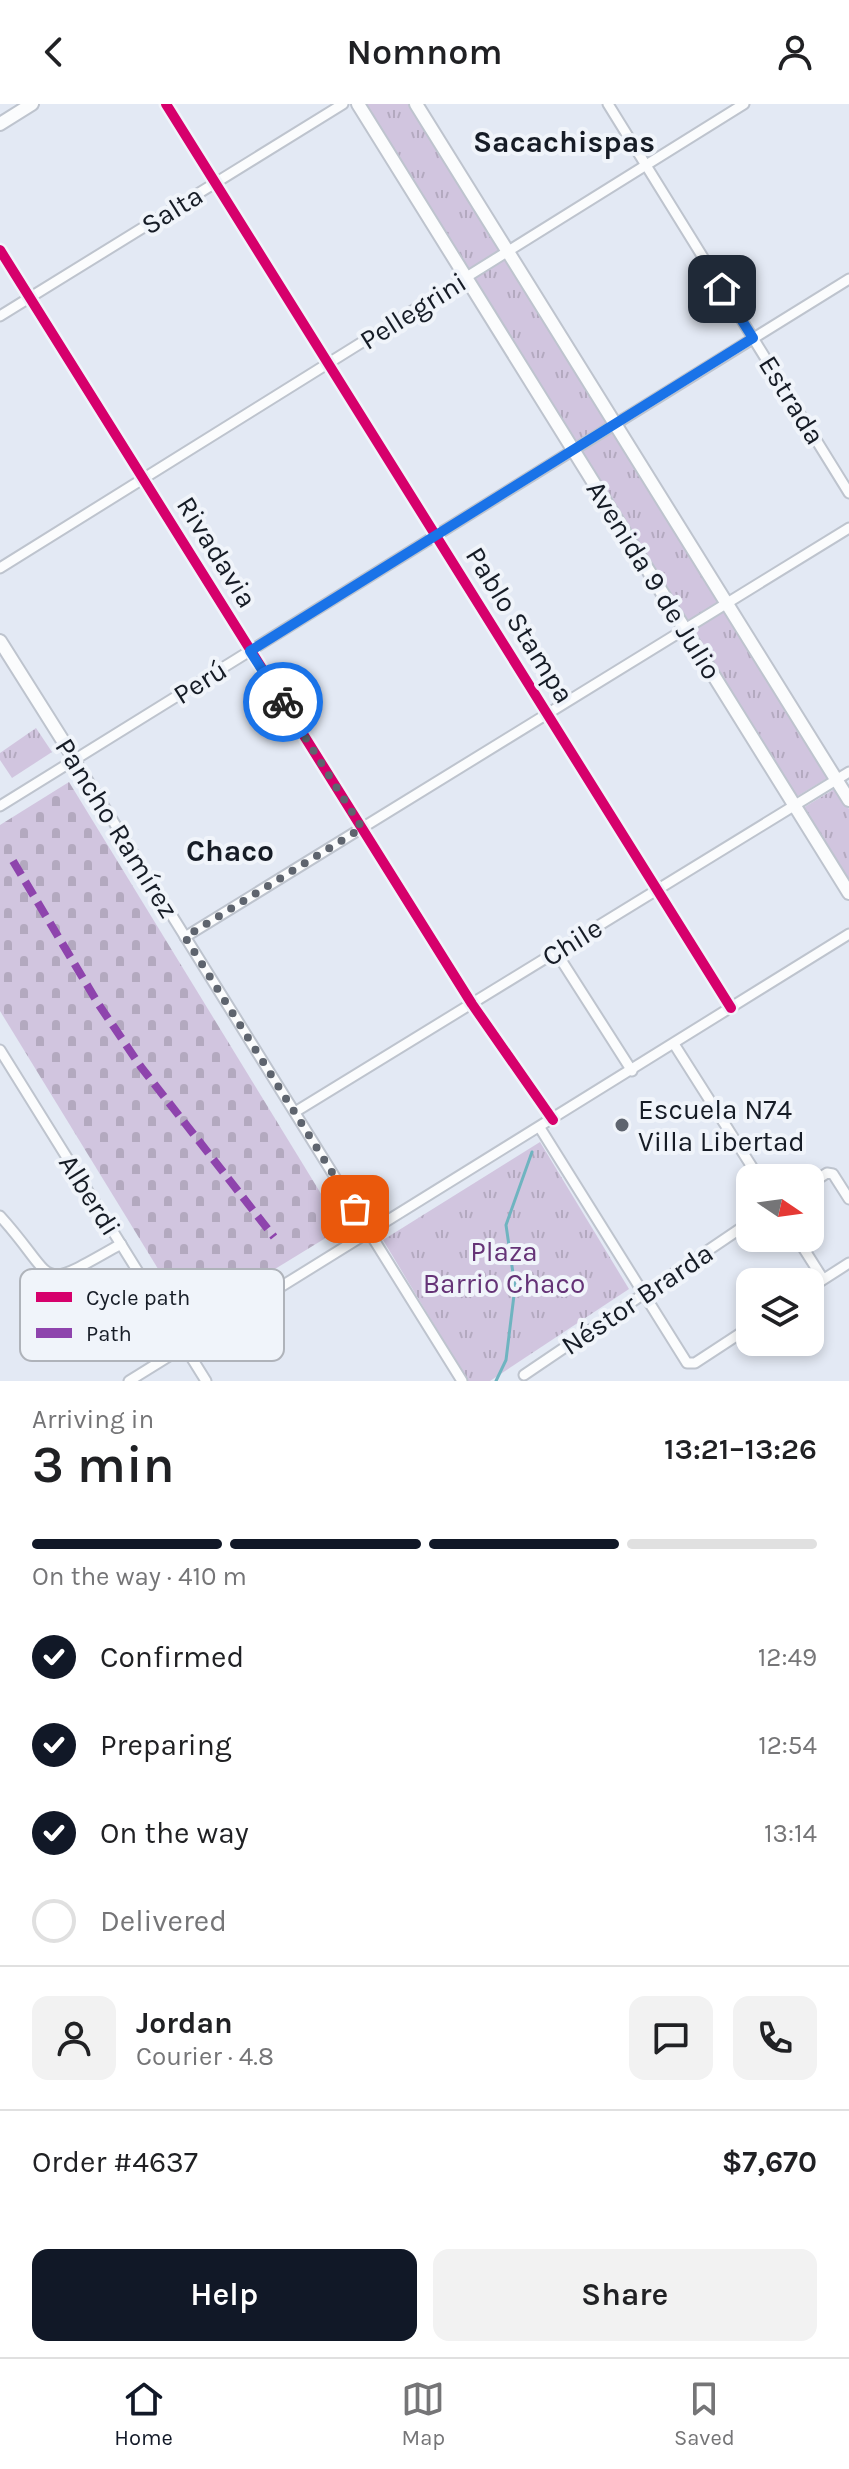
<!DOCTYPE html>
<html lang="en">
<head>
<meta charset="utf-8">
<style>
	:root { --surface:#fff; --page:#f2f2f2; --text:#202124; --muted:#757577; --line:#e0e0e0; --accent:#111827 }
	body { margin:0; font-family:Karla,sans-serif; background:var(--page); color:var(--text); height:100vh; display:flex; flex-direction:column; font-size:30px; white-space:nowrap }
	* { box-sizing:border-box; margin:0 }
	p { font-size:26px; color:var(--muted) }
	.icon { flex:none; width:44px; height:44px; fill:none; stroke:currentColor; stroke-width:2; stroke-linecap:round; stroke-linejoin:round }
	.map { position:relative; height:1277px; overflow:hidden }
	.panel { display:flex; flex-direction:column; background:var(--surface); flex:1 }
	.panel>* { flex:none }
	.needle { width:52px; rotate:103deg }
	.fabs { position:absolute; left:736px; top:1060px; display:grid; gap:16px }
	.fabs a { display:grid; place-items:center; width:88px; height:88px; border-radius:16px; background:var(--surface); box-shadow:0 4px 12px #0003; font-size:40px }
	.pin { position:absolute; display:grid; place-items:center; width:68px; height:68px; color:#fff; margin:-34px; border-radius:16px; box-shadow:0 4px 12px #0006 }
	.courier { position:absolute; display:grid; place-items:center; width:80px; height:80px; margin:-40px; border:6px solid #1a73e8; border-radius:50%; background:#fff; color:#222; box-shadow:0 2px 10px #0007 }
	.headline em { font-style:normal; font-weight:600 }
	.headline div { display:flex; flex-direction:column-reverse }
	.headline { display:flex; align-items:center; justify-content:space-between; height:136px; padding:0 32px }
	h1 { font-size:52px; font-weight:600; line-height:60px }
	.bar { display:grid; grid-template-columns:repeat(4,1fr); gap:12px 8px; align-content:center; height:96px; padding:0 32px }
	.bar i { height:10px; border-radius:6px; background:var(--line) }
	.bar .on { background:var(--accent) }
	.bar p { grid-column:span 4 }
	.line { display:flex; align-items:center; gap:20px; padding:0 32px; border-top:2px solid var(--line) }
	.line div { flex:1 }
	.round { display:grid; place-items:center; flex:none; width:84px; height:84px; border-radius:16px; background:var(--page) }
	ol { padding:0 32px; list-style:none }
	li { display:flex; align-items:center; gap:24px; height:88px }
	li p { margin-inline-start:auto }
	li .icon { padding:8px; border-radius:50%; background:var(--accent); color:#fff; stroke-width:4 }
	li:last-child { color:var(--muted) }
	li i { width:44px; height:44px; border:4px solid var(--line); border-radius:50% }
	.cta { display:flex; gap:16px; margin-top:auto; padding:16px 32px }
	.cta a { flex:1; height:92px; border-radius:16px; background:var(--accent); color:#fff; font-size:32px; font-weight:600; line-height:92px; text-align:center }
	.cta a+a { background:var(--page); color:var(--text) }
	header { display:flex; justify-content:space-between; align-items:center; height:104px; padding:0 32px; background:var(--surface); font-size:36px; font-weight:600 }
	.tabs { display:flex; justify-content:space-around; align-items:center; height:112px; border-top:2px solid var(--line); background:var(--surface); font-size:22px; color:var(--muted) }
	.tabs a { display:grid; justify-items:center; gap:4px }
	.tabs .on { color:var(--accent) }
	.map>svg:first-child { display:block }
	.grass { fill:url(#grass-tufts) }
	.cemetery { fill:url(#cemetery-stones) }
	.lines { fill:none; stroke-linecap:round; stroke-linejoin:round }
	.stream { stroke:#6fb4c0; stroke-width:3 }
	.street-casing { stroke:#bec4ce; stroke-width:13 }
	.secondary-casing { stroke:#bec4ce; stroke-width:16 }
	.street { stroke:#fbfcfd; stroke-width:9 }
	.secondary { stroke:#fbfcfd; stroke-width:12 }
	.quiet { stroke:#8e44ad; stroke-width:8; stroke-dasharray:16 8; stroke-linecap:butt }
	.cycleway-casing { stroke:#f0f4fa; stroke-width:15 }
	.cycleway { stroke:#d6006c; stroke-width:10 }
	.done { stroke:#5e646e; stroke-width:8; stroke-dasharray:0 14.4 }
	.route { stroke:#1a73e8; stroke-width:10 }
	.poi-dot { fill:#5e646e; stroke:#f0f4fa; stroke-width:3 }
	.labels { text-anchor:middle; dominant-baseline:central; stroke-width:8; stroke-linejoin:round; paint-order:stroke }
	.street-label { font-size:28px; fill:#161c26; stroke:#f0f4fa }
	.poi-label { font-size:28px; fill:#161c26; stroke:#f0f4fa; text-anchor:start }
	.park-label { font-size:28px; fill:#653377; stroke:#f0f4fa }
	.neighbourhood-label { font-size:30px; font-weight:bold; fill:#161c26; stroke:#f0f4fa }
	.key { fill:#f0f4fa; stroke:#afb3ba; stroke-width:2 }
	.key-label { font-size:22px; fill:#161c26 }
</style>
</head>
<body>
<header><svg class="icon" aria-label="back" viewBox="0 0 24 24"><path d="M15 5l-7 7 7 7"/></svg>Nomnom<svg class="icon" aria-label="person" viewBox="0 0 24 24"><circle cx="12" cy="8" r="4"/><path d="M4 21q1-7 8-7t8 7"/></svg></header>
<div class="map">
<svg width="849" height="1277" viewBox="0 0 849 1277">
	<defs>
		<pattern id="grass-tufts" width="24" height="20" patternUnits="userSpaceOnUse" patternTransform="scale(2)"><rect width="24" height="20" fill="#d1c5df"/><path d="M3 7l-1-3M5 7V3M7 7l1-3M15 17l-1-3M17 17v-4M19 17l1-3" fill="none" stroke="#b3a9bf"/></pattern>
		<pattern id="cemetery-stones" width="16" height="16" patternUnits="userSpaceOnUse" patternTransform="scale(2)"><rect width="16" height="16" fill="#d1c5df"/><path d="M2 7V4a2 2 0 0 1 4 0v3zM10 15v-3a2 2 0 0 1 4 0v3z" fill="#b3a9bf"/></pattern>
	</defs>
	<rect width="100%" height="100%" fill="#e3e9f4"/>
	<g class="grass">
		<polygon points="363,0 412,0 502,146 467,168"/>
		<polygon points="506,153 608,318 575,339 472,175"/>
		<polygon points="614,326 719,497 686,518 580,349"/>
		<polygon points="725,505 829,673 796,693 692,528"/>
		<polygon points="36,624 52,648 12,674 0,656 0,649"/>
		<polygon points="836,684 849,705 849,781 803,704"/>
		<polygon points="540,1038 629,1185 490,1277 468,1277 383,1136"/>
	</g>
	<polygon class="cemetery" points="69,678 342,1124 190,1217 0,907 0,721"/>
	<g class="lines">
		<polyline class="stream" points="496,1277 506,1256 515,1183 506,1121 532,1048"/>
		<defs>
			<g id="street">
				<polyline points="166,0 731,904"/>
				<polyline points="608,0 849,389"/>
				<polyline points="0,146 472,900 553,1016"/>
				<polyline points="0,212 343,0"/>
				<polyline points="0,464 744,0"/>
				<polyline points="75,656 462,1277"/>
				<polyline points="0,702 849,175"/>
				<polyline points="185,833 849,424"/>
				<polyline points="556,848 632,967"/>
				<polyline points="674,940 759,1074"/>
				<polyline points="0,946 206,1277"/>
				<polyline points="295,1008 849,668"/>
				<polyline points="540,1024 687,1259 695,1259 750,1223"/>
				<polyline points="810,1080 827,1069 833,1070 849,1095"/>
				<path d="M0,1112C60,1178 33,1190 121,1140"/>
				<polyline points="797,1134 823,1175"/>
				<polyline points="810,1184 849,1159"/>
				<polyline points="524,1271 750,1118"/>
				<polyline points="129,1277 849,830"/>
			</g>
			<g id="secondary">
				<polyline points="358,0 849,789"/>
				<polyline points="416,0 849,696"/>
				<polyline points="0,20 32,0"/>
				<polyline points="0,537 75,656"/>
			</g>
		</defs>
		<use href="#street" class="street-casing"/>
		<use href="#secondary" class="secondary-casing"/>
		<use href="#street" class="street"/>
		<use href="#secondary" class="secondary"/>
		<polyline class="quiet" points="13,757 99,901 141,963 274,1133"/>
		<defs>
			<g id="cycleway">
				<polyline points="166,0 731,904"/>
				<polyline points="0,146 472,900 553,1016"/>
			</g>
		</defs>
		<use href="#cycleway" class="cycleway-casing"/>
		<use href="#cycleway" class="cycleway"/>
	</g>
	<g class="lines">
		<polyline class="done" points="283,598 362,724 185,833 355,1105"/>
		<polyline class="route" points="283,598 250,547 753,234 722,185"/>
	</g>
	<circle class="poi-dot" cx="622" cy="1021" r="8"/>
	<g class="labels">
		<g class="street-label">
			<text transform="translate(172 106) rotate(-32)">Salta</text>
			<text transform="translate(413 207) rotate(-32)">Pellegrini</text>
			<text transform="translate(792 296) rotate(58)">Estrada</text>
			<text transform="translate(217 448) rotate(58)">Rivadavia</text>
			<text transform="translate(654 476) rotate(58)">Avenida 9 de Julio</text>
			<text transform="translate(520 521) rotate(58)">Pablo Stampa</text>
			<text transform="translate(200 578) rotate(-32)">Perú</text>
			<text transform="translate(117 724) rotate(58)">Pancho Ramírez</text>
			<text transform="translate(572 838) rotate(-32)">Chile</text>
			<text transform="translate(90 1091) rotate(58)">Alberdi</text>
			<text transform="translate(637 1195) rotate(-34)">Néstor Brarda</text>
		</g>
		<g class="poi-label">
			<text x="638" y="1005">Escuela N74<tspan x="638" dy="32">Villa Libertad</tspan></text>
		</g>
		<g class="park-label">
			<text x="504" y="1147">Plaza<tspan x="504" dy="32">Barrio Chaco</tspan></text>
		</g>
		<g class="neighbourhood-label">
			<text x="564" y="38">Sacachispas</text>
			<text x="230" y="747">Chaco</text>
		</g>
	</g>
	<rect x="20" y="1165" width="264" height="92" rx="12" class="key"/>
	<rect x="36" y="1188" width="36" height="10" fill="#d6006c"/>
	<rect x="36" y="1224" width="36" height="10" fill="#8e44ad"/>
	<g class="key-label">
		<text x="86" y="1201">Cycle path</text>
		<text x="86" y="1237">Path</text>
	</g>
</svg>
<div class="fabs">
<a><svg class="needle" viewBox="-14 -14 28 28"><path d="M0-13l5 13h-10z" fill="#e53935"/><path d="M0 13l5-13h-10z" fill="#757577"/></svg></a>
<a><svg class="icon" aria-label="layers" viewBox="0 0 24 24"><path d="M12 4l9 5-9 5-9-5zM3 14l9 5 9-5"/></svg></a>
</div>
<div class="pin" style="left:355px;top:1105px;background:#ea580c"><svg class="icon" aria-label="bag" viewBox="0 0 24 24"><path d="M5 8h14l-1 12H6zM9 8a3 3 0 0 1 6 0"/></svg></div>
<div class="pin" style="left:722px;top:185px;background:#1f2937"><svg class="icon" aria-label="home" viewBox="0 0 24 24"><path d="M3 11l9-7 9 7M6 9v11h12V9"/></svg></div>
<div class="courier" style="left:283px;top:598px"><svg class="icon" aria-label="bike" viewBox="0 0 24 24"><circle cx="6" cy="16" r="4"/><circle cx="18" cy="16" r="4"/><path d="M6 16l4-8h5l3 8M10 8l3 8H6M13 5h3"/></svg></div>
</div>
<section class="panel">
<div class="headline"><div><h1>3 min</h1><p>Arriving in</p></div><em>13:21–13:26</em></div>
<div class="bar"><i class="on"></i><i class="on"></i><i class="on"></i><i></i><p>On the way · 410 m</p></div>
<ol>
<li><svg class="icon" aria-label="check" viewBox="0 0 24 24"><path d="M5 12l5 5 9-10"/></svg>Confirmed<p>12:49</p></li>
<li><svg class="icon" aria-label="check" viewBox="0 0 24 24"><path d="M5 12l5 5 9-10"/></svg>Preparing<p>12:54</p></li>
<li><svg class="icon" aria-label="check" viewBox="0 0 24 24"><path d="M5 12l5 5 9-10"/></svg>On the way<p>13:14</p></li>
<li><i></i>Delivered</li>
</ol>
<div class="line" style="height:144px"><a class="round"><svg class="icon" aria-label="person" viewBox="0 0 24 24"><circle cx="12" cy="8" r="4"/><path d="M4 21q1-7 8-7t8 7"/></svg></a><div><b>Jordan</b><p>Courier · 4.8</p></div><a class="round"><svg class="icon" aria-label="chat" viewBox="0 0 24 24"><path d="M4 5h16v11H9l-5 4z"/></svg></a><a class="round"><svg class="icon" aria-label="phone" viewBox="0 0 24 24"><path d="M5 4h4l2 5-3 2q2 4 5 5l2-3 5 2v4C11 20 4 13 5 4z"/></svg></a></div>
<div class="line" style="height:104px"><div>Order #4637</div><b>$7,670</b></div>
<div class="cta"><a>Help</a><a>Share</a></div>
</section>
<nav class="tabs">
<a class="on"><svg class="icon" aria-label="home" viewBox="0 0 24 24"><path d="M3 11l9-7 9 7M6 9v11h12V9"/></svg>Home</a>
<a><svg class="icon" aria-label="map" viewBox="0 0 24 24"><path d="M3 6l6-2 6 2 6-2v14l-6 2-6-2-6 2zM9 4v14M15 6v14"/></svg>Map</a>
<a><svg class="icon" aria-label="saved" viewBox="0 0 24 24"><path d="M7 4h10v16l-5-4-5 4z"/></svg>Saved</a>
</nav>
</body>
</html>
